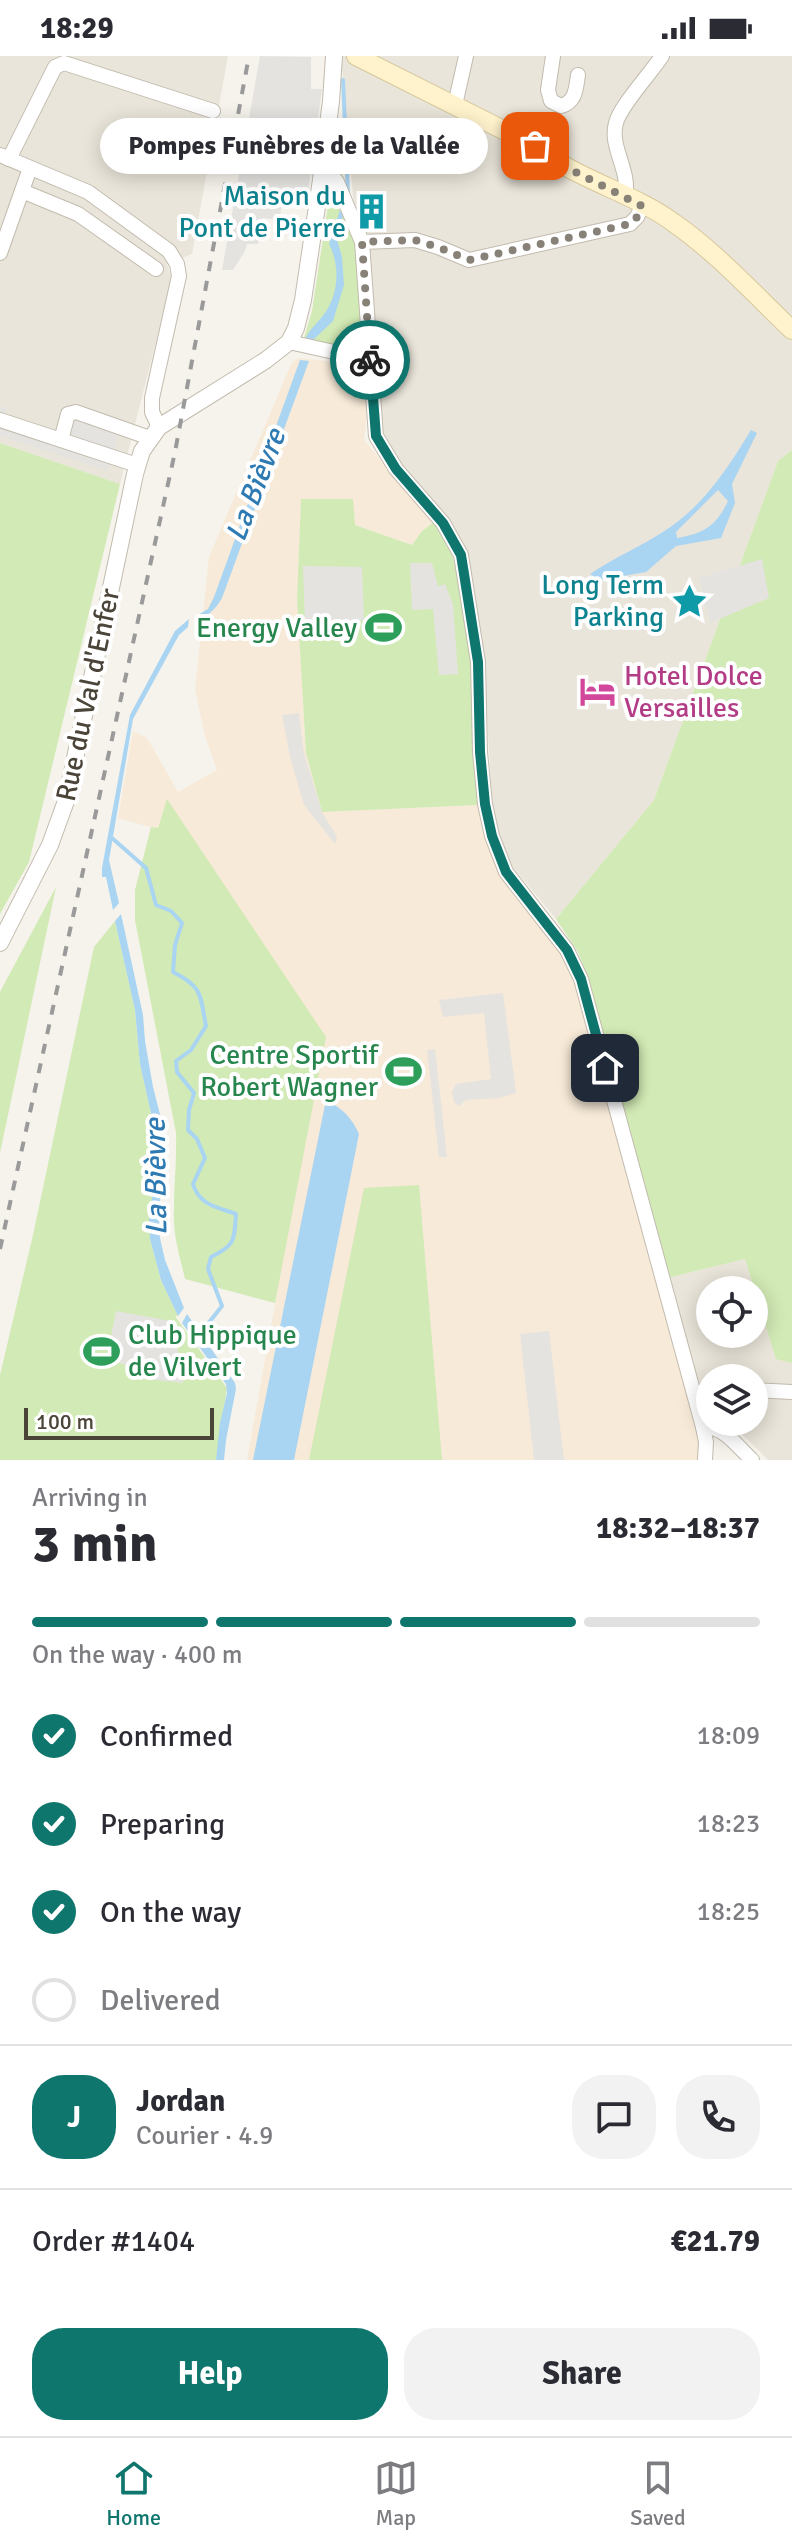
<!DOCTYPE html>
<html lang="en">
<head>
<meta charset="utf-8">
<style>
	:root { --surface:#fff; --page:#f2f2f3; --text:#2b2b33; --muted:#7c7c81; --line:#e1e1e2; --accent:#0f766e }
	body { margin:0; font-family:Signika,sans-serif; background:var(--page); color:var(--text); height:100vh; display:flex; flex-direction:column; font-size:30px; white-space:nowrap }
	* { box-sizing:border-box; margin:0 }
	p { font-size:26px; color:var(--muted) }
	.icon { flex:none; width:44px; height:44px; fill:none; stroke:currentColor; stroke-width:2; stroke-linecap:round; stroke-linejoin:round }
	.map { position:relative; height:1404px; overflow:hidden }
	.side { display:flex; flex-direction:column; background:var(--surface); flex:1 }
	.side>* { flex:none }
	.controls { position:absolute; left:696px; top:1220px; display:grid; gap:16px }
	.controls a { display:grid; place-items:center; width:72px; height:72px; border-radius:50%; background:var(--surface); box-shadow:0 4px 20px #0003; font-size:40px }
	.scale { position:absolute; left:24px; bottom:20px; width:190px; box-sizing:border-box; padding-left:8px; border:4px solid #4b4439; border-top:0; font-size:22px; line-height:28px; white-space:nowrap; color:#4b4439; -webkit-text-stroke:6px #fff; paint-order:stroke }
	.pin { position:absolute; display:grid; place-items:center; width:68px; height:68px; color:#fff; margin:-34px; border-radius:16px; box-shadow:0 4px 12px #0006 }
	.courier { position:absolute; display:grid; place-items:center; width:80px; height:80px; margin:-40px; border:6px solid #0f766e; border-radius:50%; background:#fff; color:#222; box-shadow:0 2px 10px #0007 }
	.bubble { position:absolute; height:56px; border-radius:28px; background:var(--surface); box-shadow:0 4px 20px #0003; font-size:26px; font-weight:800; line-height:56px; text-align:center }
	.headline em { font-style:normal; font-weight:800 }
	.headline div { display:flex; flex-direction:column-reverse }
	.headline { display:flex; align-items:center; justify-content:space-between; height:136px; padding:0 32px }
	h1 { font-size:52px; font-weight:800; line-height:60px }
	.bar { display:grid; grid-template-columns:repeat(4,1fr); gap:12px 8px; align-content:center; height:96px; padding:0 32px }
	.bar i { height:10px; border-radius:6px; background:var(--line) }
	.bar .active { background:var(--accent) }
	.bar p { grid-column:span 4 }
	.line { display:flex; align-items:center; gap:20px; padding:0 32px; border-top:2px solid var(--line) }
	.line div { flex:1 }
	.round { display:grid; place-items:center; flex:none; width:84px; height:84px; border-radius:32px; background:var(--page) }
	ol { padding:0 32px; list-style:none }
	li { display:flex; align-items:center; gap:24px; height:88px }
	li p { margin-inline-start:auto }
	li .icon { padding:8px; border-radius:50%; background:var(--accent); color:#fff; stroke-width:4 }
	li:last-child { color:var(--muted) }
	li i { width:44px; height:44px; border:4px solid var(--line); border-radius:50% }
	.button { display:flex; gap:16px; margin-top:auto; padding:16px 32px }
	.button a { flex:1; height:92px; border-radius:32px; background:var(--accent); color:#fff; font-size:32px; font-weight:800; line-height:92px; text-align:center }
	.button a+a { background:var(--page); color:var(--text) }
	.status { display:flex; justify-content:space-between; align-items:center; height:56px; padding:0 40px; background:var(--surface); direction:ltr }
	.status svg { height:22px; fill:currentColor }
	.tabs { display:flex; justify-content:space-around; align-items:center; height:112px; border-top:2px solid var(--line); background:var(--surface); font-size:22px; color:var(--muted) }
	.tabs a { display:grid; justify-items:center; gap:4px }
	.tabs .active { color:var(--accent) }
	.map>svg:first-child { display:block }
	.residential { fill:#eae5da; fill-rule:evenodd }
	.commercial { fill:#f7ead8 }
	.green { fill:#d2eab5 }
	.parking { fill:#e5e3e0 }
	.water { fill:#a9d4f2; fill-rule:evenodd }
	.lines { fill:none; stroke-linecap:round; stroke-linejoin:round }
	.stream { stroke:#a9d4f2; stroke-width:4 }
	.minor-casing { stroke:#c2bbae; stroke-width:16 }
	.tertiary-casing { stroke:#c2bbae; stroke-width:18 }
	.secondary-casing { stroke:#d6c79b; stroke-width:20 }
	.minor { stroke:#fff; stroke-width:14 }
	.tertiary { stroke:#fff; stroke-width:16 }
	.secondary { stroke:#fff3cd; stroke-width:18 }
	.rail { stroke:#9a9a9a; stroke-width:4; stroke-dasharray:10 10; stroke-linecap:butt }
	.done { stroke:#878178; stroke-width:8; stroke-dasharray:0 14.4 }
	.route { stroke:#0f766e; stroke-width:10 }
	.labels { text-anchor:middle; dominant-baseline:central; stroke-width:8; stroke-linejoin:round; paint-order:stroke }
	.culture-label { font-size:28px; fill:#0d838f; stroke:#fff; text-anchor:end }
	.leisure-label { font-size:28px; fill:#27864d; stroke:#fff; text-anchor:end }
	.hotel-label { font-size:28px; fill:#b23c85; stroke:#fff; text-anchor:start }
	.street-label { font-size:28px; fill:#4b4439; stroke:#fff }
	.water-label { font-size:30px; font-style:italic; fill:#2e7ab2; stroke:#fff }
</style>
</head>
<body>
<div class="status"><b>18:29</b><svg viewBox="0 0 49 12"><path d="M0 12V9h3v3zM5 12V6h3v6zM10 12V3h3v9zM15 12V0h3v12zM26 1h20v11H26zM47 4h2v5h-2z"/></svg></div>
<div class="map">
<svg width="792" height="1404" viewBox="0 0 792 1404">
	<rect width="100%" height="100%" fill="#f6f3ec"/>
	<g class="residential">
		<polygon points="0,0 228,0 192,198 167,208 171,220 164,254 120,428 0,387"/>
		<polygon points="341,0 792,0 792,394 778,405 654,744 556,863 503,799 493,759 484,612 468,501 440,453 401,414 383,375 369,207 357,187"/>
		<path d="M745,1203L776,1302L792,1307V1404H768L741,1377L711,1381L667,1222ZM710,1234H754V1278H710ZM710,1322H754V1366H710Z"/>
	</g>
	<polygon class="commercial" points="299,302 355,308 365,315 366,348 368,349 364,384 434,466 422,475 412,489 355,469 301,443 297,543 306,697 322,756 478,749 497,815 554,882 576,927 701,1388 700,1404 247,1404 278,1231 168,744 157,773 118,762 133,675 147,682 178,736 217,714 205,680 195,634 209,501 292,306"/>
	<g class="green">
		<polygon points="334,142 357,187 370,304 304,282 312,255 329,143"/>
		<polygon points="0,387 120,428 29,806 0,858"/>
		<polygon points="792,394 792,1307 776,1303 745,1203 667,1222 589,924 578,896 556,863 654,744 778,405"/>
		<polygon points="301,443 353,443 355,469 412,489 422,475 434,466 452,499 459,522 472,600 478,749 322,756 306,697 297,543"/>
		<path d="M167,743L326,981L275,1247L185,1223C181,1205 175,1186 174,1167C173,1137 177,1107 176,1077L135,864V834L151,771L158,772Z"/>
		<polygon points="56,831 0,1097 0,936"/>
		<polygon points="115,865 135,954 140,1008 159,1093 150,1183 161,1224 178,1260 175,1260 227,1332 216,1404 0,1404 0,1319 33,1179 94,891"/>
		<polygon points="419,1129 442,1404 309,1404 364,1132"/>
	</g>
	<g class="parking">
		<polygon points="260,0 311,1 311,33 322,33 308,135 285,135 279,164 263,162 258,188 247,188 245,195 233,214 222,214"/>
		<polygon points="0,350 7,352 5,360 67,380 74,361 120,375 108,415 0,380"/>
		<polygon points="762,503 769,542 710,567 699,522"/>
		<polygon points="410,507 432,507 438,530 445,528 453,548 458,618 439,619 433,553 412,554"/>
		<polygon points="303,510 362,511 364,564 305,570"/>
		<polygon points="299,657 304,697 322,756 337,781 335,788 304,749 290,701 282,659"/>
		<polygon points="503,937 516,1037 499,1042 466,1044 459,1050 454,1046 452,1036 456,1028 491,1023 484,957 443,961 439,944"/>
		<polygon points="435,993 447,1101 439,1101 427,994"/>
		<polygon points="116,1255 171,1265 177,1274 176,1283 183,1327 128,1321 125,1309 117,1306 118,1296 108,1295"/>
		<polygon points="549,1275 564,1404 534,1404 520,1278"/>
	</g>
	<g class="water">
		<path d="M340,154L343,160L336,180L342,201L344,229L333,265L312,285L305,283C310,272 318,267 325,257C339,237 340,209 329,188Z"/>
		<path d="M300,304L309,305L222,542C215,554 208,560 195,566L196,560L208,553L214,541Z"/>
		<path d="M751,374L757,377L732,428L735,447L721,482L676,490L646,516L600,524L590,518C615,501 642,490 666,474C704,449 728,412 751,374ZM718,434L728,445C716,470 705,477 677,482L676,476Z"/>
		<polygon points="189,563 188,571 179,579 133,663 109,804 119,847 113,854 106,821 102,821 102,812 130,659 175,575"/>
		<polygon points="121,858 143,959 145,985 153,1031 164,1074 165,1104 159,1153 160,1182 165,1204 184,1252 178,1260 161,1224 150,1183 149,1163 159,1093 140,1008 135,954 115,865"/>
		<path d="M326,1044C343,1053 351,1061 359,1078L294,1404H253Z"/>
		<polygon points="187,1258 235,1327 236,1333 226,1384 224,1404 216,1404 220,1367 227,1337 226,1328 182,1267"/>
	</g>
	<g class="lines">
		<g class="stream">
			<polyline points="343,24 348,137"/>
			<path d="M112,782L146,812L156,849L171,855L182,867L175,889L173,916C203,931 200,939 206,970L191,994L176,1005L177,1016L194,1037L189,1054L188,1074L197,1083L205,1102L193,1128C199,1149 217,1151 236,1158C234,1184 236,1189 211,1201L208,1213L222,1250L199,1279"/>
		</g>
		<defs>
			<g id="minor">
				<path d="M553,0L548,34L551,45L561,50C576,46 576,32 578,19"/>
				<polyline points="455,49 466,0"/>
				<polyline points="0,99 88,136 169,195 177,208 179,220 152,342 152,356 159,371"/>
				<polyline points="9,103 55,11 64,7 213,55"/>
				<polyline points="323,107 337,126 362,186 376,380 396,413 443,467 461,499 478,606 480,696 485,748 492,780 506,816 567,894 581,923 703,1371 706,1386 705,1404"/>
				<polyline points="22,135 78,158 156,213"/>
				<path d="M625,140C631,115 609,91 616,67C620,50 651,17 662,0"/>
				<polyline points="362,186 415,184 438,191 469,204 630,168 637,161 642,150"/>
				<polyline points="0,197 30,112"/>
				<polyline points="289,286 370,304"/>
				<polyline points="0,364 137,409"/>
				<polyline points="61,384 68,358 76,356 150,382"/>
				<polyline points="754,1334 792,1336"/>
				<path d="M703,1371C723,1369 738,1391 752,1404"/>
			</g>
			<polyline id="tertiary" points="0,887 50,789 66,745 135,418 142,395 159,371 266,304 289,286 296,272 303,244 321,124 331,45 334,0"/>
			<path id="secondary" d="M356,0L535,90C577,124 632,136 674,167C717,197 754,238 792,274"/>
		</defs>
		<use href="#minor" class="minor-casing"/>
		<use href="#tertiary" class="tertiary-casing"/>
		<use href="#secondary" class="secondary-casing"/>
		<use href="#minor" class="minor"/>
		<use href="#tertiary" class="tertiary"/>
		<use href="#secondary" class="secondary"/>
		<polyline class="rail" points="0,1193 175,396 249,0"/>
	</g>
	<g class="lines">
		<polyline class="done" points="370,304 362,186 415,184 438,191 469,204 630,168 637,161 642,150 562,109 535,90"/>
		<polyline class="route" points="370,304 376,380 396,413 443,467 461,499 478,606 480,696 485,748 492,780 506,816 567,894 581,923 605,1012"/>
	</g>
	<defs>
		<symbol id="building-bare" viewBox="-9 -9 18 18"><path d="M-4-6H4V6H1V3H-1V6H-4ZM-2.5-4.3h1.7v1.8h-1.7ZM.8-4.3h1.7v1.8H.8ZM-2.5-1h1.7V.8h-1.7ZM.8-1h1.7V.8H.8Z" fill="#0f9aa8" stroke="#fff" stroke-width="2.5" paint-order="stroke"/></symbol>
		<symbol id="sight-bare" viewBox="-9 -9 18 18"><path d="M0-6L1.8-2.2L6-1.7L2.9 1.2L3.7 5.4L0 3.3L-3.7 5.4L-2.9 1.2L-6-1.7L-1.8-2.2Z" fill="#0f9aa8" stroke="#fff" stroke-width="2.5" paint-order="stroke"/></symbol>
		<symbol id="stadium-bare" viewBox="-9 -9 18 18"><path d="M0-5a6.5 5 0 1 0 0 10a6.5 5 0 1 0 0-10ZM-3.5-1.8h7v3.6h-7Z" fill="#2e9e5b" stroke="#fff" stroke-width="2.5" paint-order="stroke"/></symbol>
		<symbol id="hotel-bare" viewBox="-9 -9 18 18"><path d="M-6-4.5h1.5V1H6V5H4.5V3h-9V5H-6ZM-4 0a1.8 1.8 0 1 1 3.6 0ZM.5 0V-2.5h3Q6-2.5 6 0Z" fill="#d1479c" stroke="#fff" stroke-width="2.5" paint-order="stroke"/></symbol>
	</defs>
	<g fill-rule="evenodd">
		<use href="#building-bare" x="346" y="130" width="51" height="51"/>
		<use href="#sight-bare" x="664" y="520" width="51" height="51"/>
		<use href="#stadium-bare" x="358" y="546" width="51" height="51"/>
		<use href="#hotel-bare" x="572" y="610" width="51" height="51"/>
		<use href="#stadium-bare" x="378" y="990" width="51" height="51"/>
		<use href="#stadium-bare" x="76" y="1270" width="51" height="51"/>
	</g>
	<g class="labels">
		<g class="culture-label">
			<text x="346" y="140">Maison du<tspan x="346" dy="32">Pont de Pierre</tspan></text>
			<text x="664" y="529">Long Term<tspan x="664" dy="32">Parking</tspan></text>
		</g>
		<g class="leisure-label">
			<text x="357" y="572">Energy Valley</text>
			<text x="378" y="999">Centre Sportif<tspan x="378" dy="32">Robert Wagner</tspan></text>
			<text x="128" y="1279" text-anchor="start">Club Hippique<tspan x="128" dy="32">de Vilvert</tspan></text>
		</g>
		<g class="hotel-label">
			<text x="624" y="620">Hotel Dolce<tspan x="624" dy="32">Versailles</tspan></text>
		</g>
		<g class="street-label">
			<text transform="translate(88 639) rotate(-78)">Rue du Val d'Enfer</text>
		</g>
		<g class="water-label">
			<text transform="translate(256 429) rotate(-69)">La Bièvre</text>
			<text transform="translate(156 1121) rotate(-91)">La Bièvre</text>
		</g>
	</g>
</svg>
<div class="controls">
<a><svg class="icon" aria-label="locate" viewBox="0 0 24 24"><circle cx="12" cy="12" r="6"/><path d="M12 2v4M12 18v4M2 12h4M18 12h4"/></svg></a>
<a><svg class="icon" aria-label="layers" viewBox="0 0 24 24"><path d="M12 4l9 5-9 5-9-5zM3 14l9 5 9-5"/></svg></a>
</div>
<div class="scale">100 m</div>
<div class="pin" style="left:535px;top:90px;background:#ea580c"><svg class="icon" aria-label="bag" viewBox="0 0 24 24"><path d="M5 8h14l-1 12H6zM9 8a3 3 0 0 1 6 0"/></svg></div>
<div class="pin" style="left:605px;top:1012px;background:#1f2937"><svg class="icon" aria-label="home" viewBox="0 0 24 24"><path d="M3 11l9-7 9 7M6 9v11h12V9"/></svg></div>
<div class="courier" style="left:370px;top:304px"><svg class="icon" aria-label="bike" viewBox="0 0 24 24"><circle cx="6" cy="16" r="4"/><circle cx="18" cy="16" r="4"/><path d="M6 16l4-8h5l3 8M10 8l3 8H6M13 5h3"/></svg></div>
<div class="bubble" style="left:100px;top:62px;width:388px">Pompes Funèbres de la Vallée</div>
</div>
<section class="side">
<div class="headline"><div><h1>3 min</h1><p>Arriving in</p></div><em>18:32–18:37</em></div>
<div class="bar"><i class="active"></i><i class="active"></i><i class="active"></i><i></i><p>On the way · 400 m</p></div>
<ol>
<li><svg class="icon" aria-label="check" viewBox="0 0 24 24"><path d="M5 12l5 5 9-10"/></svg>Confirmed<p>18:09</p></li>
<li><svg class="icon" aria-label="check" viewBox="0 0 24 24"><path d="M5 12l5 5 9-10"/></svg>Preparing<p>18:23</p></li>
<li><svg class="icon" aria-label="check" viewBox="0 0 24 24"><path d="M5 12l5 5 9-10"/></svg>On the way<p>18:25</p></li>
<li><i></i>Delivered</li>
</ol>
<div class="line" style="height:144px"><b class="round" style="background:var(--accent);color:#fff">J</b><div><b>Jordan</b><p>Courier · 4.9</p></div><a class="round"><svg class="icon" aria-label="chat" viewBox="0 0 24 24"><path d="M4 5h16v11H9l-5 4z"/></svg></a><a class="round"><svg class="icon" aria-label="phone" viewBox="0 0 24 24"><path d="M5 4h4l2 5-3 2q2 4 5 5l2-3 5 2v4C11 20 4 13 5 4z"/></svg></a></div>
<div class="line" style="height:104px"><div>Order #1404</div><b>€21.79</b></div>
<div class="button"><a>Help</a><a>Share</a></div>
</section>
<nav class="tabs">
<a class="active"><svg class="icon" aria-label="home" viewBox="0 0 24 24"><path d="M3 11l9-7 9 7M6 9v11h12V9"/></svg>Home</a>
<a><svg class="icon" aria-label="map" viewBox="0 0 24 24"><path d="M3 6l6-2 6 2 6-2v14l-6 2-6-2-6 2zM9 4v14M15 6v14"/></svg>Map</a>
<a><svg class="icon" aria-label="saved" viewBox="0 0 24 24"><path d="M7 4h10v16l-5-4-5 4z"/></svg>Saved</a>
</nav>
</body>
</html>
